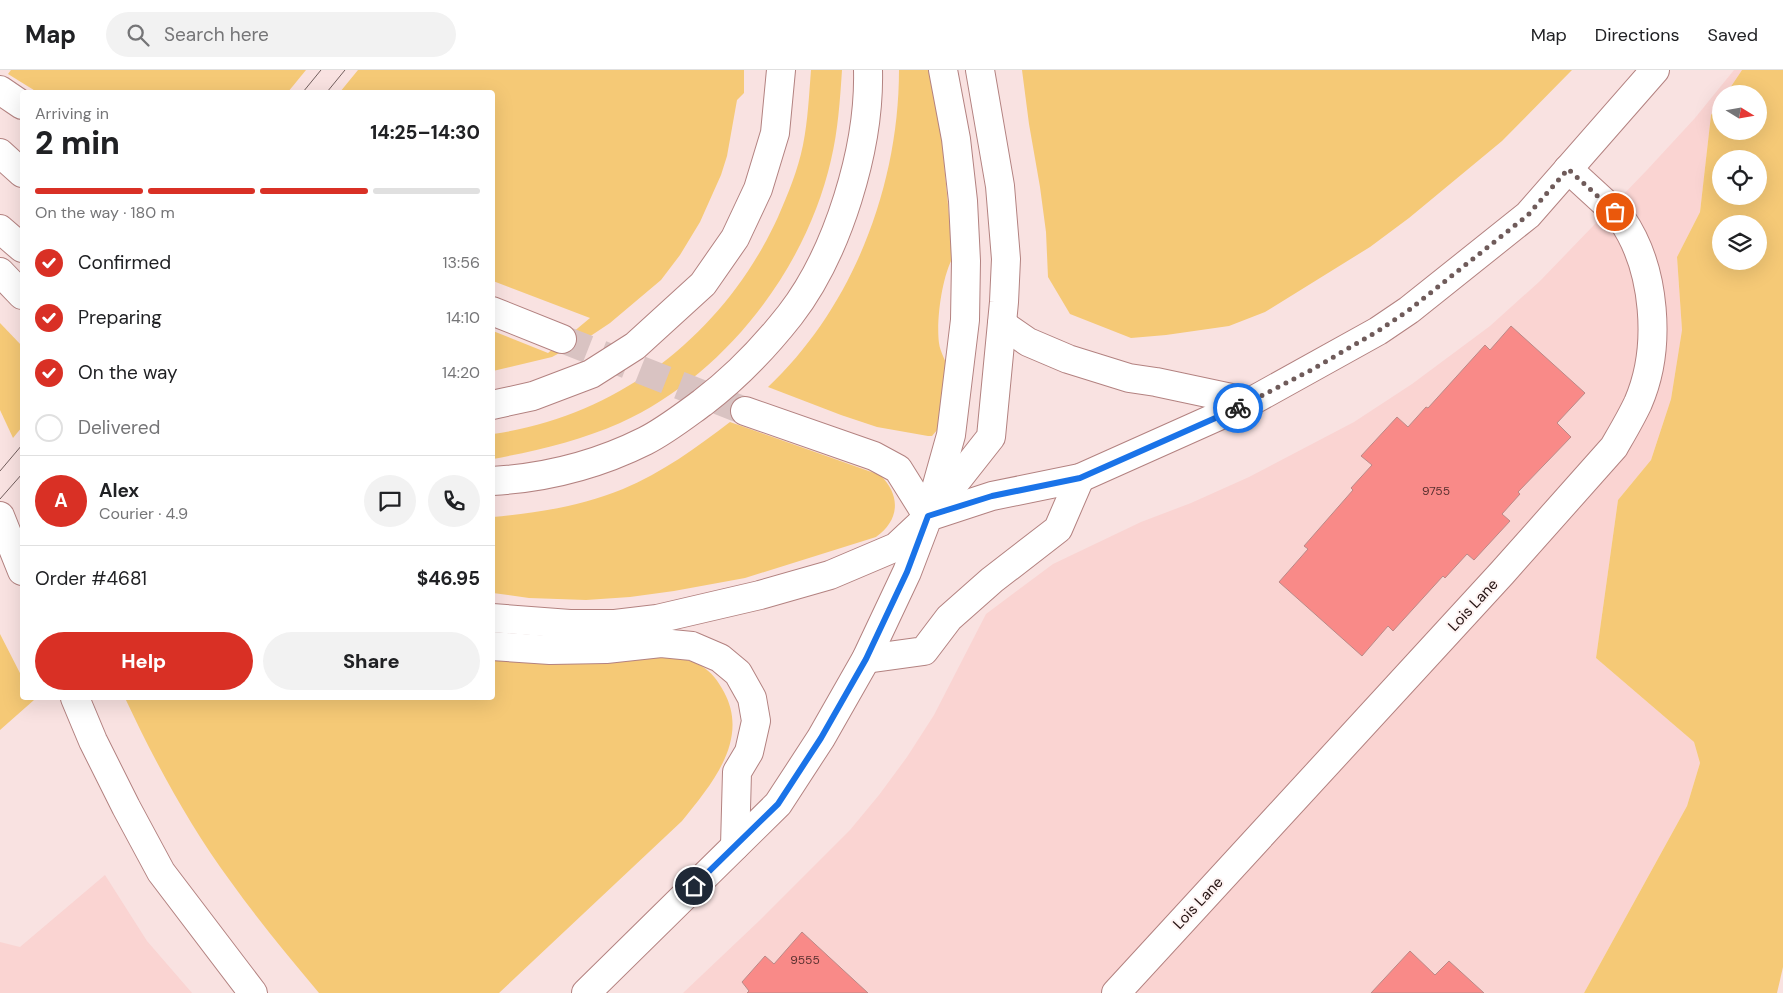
<!DOCTYPE html>
<html lang="en">
<head>
<meta charset="utf-8">
<style>
	:root { --surface:#fff; --page:#f2f2f2; --text:#202124; --muted:#757577; --line:#e0e0e0; --accent:#d93025 }
	body { margin:0; font-family:"DM Sans",sans-serif; background:var(--page); color:var(--text); height:100vh; display:flex; flex-direction:column; font-size:19px; white-space:nowrap }
	* { box-sizing:border-box; margin:0 }
	p { font-size:16px; color:var(--muted) }
	.icon { flex:none; width:28px; height:28px; fill:none; stroke:currentColor; stroke-width:2; stroke-linecap:round; stroke-linejoin:round }
	.map { position:relative; flex:1; overflow:hidden }
	.details { position:absolute; left:20px; top:20px; width:475px; height:610px; display:flex; flex-direction:column; background:var(--surface); border-radius:5px; box-shadow:0 5px 20px #0002 }
	.details>* { flex:none }
	.needle { width:32px; rotate:101deg }
	.tools { position:absolute; left:1712px; top:15px; display:grid; gap:10px }
	.tools a { display:grid; place-items:center; width:55px; height:55px; border-radius:50%; background:var(--surface); box-shadow:0 5px 20px #0002; font-size:25px }
	.pin { position:absolute; display:grid; place-items:center; width:42px; height:42px; color:#fff; margin:-21px; border:2px solid #fff; border-radius:50%; box-shadow:0 1px 5px #0007 }
	.courier { position:absolute; display:grid; place-items:center; width:50px; height:50px; margin:-25px; border:4px solid #1a73e8; border-radius:50%; background:#fff; color:#222; box-shadow:0 1px 6px #0007 }
	.headline em { font-style:normal; font-weight:800 }
	.headline div { display:flex; flex-direction:column-reverse }
	.headline { display:flex; align-items:center; justify-content:space-between; height:85px; padding:0 15px }
	h1 { font-size:32px; font-weight:800; line-height:38px }
	.bar { display:grid; grid-template-columns:repeat(4,1fr); gap:8px 5px; align-content:center; height:60px; padding:0 15px }
	.bar i { height:6px; border-radius:4px; background:var(--line) }
	.bar .selected { background:var(--accent) }
	.bar p { grid-column:span 4 }
	.line { display:flex; align-items:center; gap:12px; padding:0 15px; border-top:1px solid var(--line) }
	.line div { flex:1 }
	.round { display:grid; place-items:center; flex:none; width:52px; height:52px; border-radius:26px; background:var(--page) }
	ol { padding:0 15px; list-style:none }
	li { display:flex; align-items:center; gap:15px; height:55px }
	li p { margin-inline-start:auto }
	li .icon { padding:5px; border-radius:50%; background:var(--accent); color:#fff; stroke-width:4 }
	li:last-child { color:var(--muted) }
	li i { width:28px; height:28px; border:2px solid var(--line); border-radius:50% }
	.button { display:flex; gap:10px; margin-top:auto; padding:10px 15px }
	.button a { flex:1; height:58px; border-radius:30px; background:var(--accent); color:#fff; font-size:20px; font-weight:800; line-height:58px; text-align:center }
	.button a+a { background:var(--page); color:var(--text) }
	header { display:flex; align-items:center; gap:30px; box-sizing:border-box; height:70px; padding:0 25px; background:var(--surface); border-bottom:1px solid var(--line) }
	header strong { font-size:24px }
	nav { display:flex; gap:28px; margin-inline-start:auto; font-size:18px }
	.search { width:350px; height:45px; background:var(--page); display:flex; align-items:center; gap:12px; box-sizing:border-box; padding:0 18px; border-radius:28px; color:var(--muted); font-size:19px }
	.map>svg:first-child { display:block }
	.built { fill:#fad4d2 }
	.green { fill:#f5c976; fill-rule:evenodd }
	.building { fill:#f98a88; stroke:#bb8987 }
	.lines { fill:none; stroke-linecap:round; stroke-linejoin:round }
	.highway-tunnel { stroke:#d9c3c2; stroke-width:28; stroke-dasharray:28 14; stroke-linecap:butt }
	.minor-casing { stroke:#b38280; stroke-width:30 }
	.major-casing { stroke:#b38280; stroke-width:30 }
	.highway-casing { stroke:#b38280; stroke-width:30 }
	.minor { stroke:#fff; stroke-width:28 }
	.major { stroke:#fff; stroke-width:28 }
	.highway { stroke:#fff; stroke-width:28 }
	.tram { stroke:#725e5d; stroke-width:1 }
	.done { stroke:#6f5b5a; stroke-width:5; stroke-dasharray:0 9 }
	.route { stroke:#1a73e8; stroke-width:6 }
	.labels { text-anchor:middle; dominant-baseline:central; stroke-width:4; stroke-linejoin:round; paint-order:stroke }
	.number-label { font-size:12px; fill:#5a3130 }
	.street-label { font-size:15px; fill:#251312; stroke:#fef3f2 }
</style>
</head>
<body>
<header>
<strong>Map</strong>
<div class="search"><svg class="icon" aria-label="search" viewBox="0 0 24 24"><circle cx="10" cy="10" r="6"/><path d="M15 15l6 6"/></svg>Search here</div>
<nav><a>Map</a><a>Directions</a><a>Saved</a></nav>
</header>
<div class="map">
<svg width="1783" height="923" viewBox="0 0 1783 923">
	<rect width="100%" height="100%" fill="#f9e2e1"/>
	<g class="built">
		<polygon points="1734,0 1742,0 1726,24 1721,24 1721,30 1711,45 1700,142 1677,187 1682,260 1671,329 1651,390 1618,430 1596,588 1694,672 1700,693 1687,736 1584,923 683,923 759,851 850,760 879,725 907,687 934,645 986,544 1053,494 1141,452 1191,433 1249,407 1354,352 1412,314 1490,256 1540,211 1647,100 1695,48"/>
		<polygon points="105,805 147,871 192,923 0,923 0,872 20,877"/>
	</g>
	<g class="green">
		<polygon points="11,0 306,0 288,22 37,22 8,4"/>
		<polygon points="358,0 744,0 744,23 737,30 727,86 721,105 700,152 680,185 661,210 610,253 589,267 552,287 493,301 493,261 548,283 590,248 493,211 492,22 340,22"/>
		<path d="M811,0H842C840,30 838,61 831,90C806,200 724,306 620,353C579,371 536,381 493,389V364C620,346 725,263 778,147C788,124 798,100 803,75C808,50 809,25 811,0Z"/>
		<path d="M899,0H932L942,53V72L953,187C942,207 936,250 939,273C940,283 948,293 948,302C948,318 941,343 938,359L932,366H928L877,357L841,345L768,317C853,237 899,116 899,0Z"/>
		<polygon points="1022,0 1572,0 1502,71 1409,148 1370,177 1265,242 1229,256 1166,265 1131,268 1070,244 1048,207 1046,162 1040,117 1029,54"/>
		<path d="M1742,0H1783V897L1777,923H1584L1687,736L1700,693L1694,672L1596,588L1618,430L1651,390L1671,329L1682,260L1677,187L1700,142L1711,45L1721,30V61H1759V24H1726ZM1721,89H1759V126H1721ZM1721,154H1759V191H1721Z"/>
		<polygon points="0,253 22,276 22,357 13,368 0,340"/>
		<path d="M730,352L880,405C901,425 900,450 876,467L745,508L674,521L630,527L586,530L529,528L493,523V447C537,443 582,436 623,419C662,403 697,377 730,352Z"/>
		<polygon points="0,564 22,607 22,628 33,628 34,630 0,660"/>
		<path d="M669,586C697,591 711,597 724,622C750,670 711,715 682,751L499,923H319C289,887 259,851 231,812C189,755 155,692 125,628H492L493,588L573,593L629,591Z"/>
	</g>
	<g class="building">
		<polygon points="1511,256 1585,323 1557,353 1571,367 1518,422 1520,424 1502,444 1510,451 1474,490 1467,484 1445,508 1443,506 1393,561 1388,556 1362,586 1279,512 1308,479 1304,476 1353,420 1351,418 1372,395 1361,386 1397,347 1408,357 1426,337 1428,338 1485,275 1490,280"/>
		<polygon points="802,862 868,923 747,923 749,921 742,912 765,886 774,894"/>
		<polygon points="1410,881 1435,905 1449,891 1484,923 1371,923"/>
	</g>
	<g class="lines">
		<polyline class="highway-tunnel" points="562,269 745,341"/>
		<defs>
			<g id="minor">
				<polyline points="1002,254 1028,272 1068,289 1129,308 1156,312 1250,332"/>
				<polyline points="928,447 991,367 1004,232 1006,189 1000,116 980,0"/>
				<path d="M1116,923L1502,503L1614,377C1622,363 1631,348 1638,333C1662,278 1656,198 1621,148C1617,142 1610,137 1604,132C1592,121 1580,110 1568,99"/>
			</g>
			<g id="major">
				<polyline points="0,446 22,501"/>
				<polyline points="866,589 924,581 949,548 992,510 1058,459 1080,408"/>
				<polyline points="75,628 93,671 126,737 161,802 253,923"/>
				<polyline points="586,923 778,734 821,668 866,589 907,502 928,447 992,426 1080,408 1250,332 1378,261 1409,240 1528,145 1655,0"/>
			</g>
			<g id="highway">
				<polyline points="0,20 22,35"/>
				<polyline points="0,83 22,103"/>
				<polyline points="0,159 22,178"/>
				<polyline points="0,202 22,225"/>
				<polyline points="492,241 562,269"/>
				<polyline points="492,335 533,326 591,304 635,276 703,214 735,168 758,119 775,63 781,0"/>
				<polyline points="745,341 874,386 898,399 928,447"/>
				<path d="M492,411C545,408 599,394 645,371C665,361 684,346 702,333C735,308 764,278 790,245C838,183 870,78 868,0"/>
				<polyline points="492,548 570,554 615,554 657,549 760,525 830,505 896,477 928,447 951,365 965,250 966,191 963,131 956,69 943,0"/>
				<polyline points="492,576 550,580 606,579 661,573 692,576 720,588 738,603 752,628 756,651 749,682 737,702 735,776"/>
			</g>
		</defs>
		<use href="#minor" class="minor-casing"/>
		<use href="#major" class="major-casing"/>
		<use href="#highway" class="highway-casing"/>
		<use href="#minor" class="minor"/>
		<use href="#major" class="major"/>
		<use href="#highway" class="highway"/>
		<g class="tram">
			<polyline points="303,22 321,0"/>
			<polyline points="327,22 345,0"/>
			<polyline points="0,401 22,375"/>
			<polyline points="0,429 22,404"/>
		</g>
	</g>
	<g class="lines">
		<polyline class="done" points="1238,338 1313,299 1378,261 1409,240 1528,145 1568,99 1615,142"/>
		<polyline class="route" points="694,816 778,734 821,668 866,589 907,502 928,446 992,426 1080,408 1238,338"/>
	</g>
	<g class="labels">
		<g class="number-label">
			<text x="1436" y="421">9755</text>
			<text x="805" y="890">9555</text>
		</g>
		<g class="street-label">
			<text transform="translate(1473 535) rotate(-47)">Lois Lane</text>
			<text transform="translate(1198 833) rotate(-47)">Lois Lane</text>
		</g>
	</g>
</svg>
<div class="tools">
<a><svg class="needle" viewBox="-14 -14 28 28"><path d="M0-13l5 13h-10z" fill="#e53935"/><path d="M0 13l5-13h-10z" fill="#757577"/></svg></a>
<a><svg class="icon" aria-label="locate" viewBox="0 0 24 24"><circle cx="12" cy="12" r="6"/><path d="M12 2v4M12 18v4M2 12h4M18 12h4"/></svg></a>
<a><svg class="icon" aria-label="layers" viewBox="0 0 24 24"><path d="M12 4l9 5-9 5-9-5zM3 14l9 5 9-5"/></svg></a>
</div>
<div class="pin" style="left:1615px;top:142px;background:#ea580c"><svg class="icon" aria-label="bag" viewBox="0 0 24 24"><path d="M5 8h14l-1 12H6zM9 8a3 3 0 0 1 6 0"/></svg></div>
<div class="pin" style="left:694px;top:816px;background:#1f2937"><svg class="icon" aria-label="home" viewBox="0 0 24 24"><path d="M3 11l9-7 9 7M6 9v11h12V9"/></svg></div>
<div class="courier" style="left:1238px;top:338px"><svg class="icon" aria-label="bike" viewBox="0 0 24 24"><circle cx="6" cy="16" r="4"/><circle cx="18" cy="16" r="4"/><path d="M6 16l4-8h5l3 8M10 8l3 8H6M13 5h3"/></svg></div>
<section class="details">
<div class="headline"><div><h1>2 min</h1><p>Arriving in</p></div><em>14:25–14:30</em></div>
<div class="bar"><i class="selected"></i><i class="selected"></i><i class="selected"></i><i></i><p>On the way · 180 m</p></div>
<ol>
<li><svg class="icon" aria-label="check" viewBox="0 0 24 24"><path d="M5 12l5 5 9-10"/></svg>Confirmed<p>13:56</p></li>
<li><svg class="icon" aria-label="check" viewBox="0 0 24 24"><path d="M5 12l5 5 9-10"/></svg>Preparing<p>14:10</p></li>
<li><svg class="icon" aria-label="check" viewBox="0 0 24 24"><path d="M5 12l5 5 9-10"/></svg>On the way<p>14:20</p></li>
<li><i></i>Delivered</li>
</ol>
<div class="line" style="height:90px"><b class="round" style="background:var(--accent);color:#fff">A</b><div><b>Alex</b><p>Courier · 4.9</p></div><a class="round"><svg class="icon" aria-label="chat" viewBox="0 0 24 24"><path d="M4 5h16v11H9l-5 4z"/></svg></a><a class="round"><svg class="icon" aria-label="phone" viewBox="0 0 24 24"><path d="M5 4h4l2 5-3 2q2 4 5 5l2-3 5 2v4C11 20 4 13 5 4z"/></svg></a></div>
<div class="line" style="height:65px"><div>Order #4681</div><b>$46.95</b></div>
<div class="button"><a>Help</a><a>Share</a></div>
</section>
</div>
</body>
</html>
